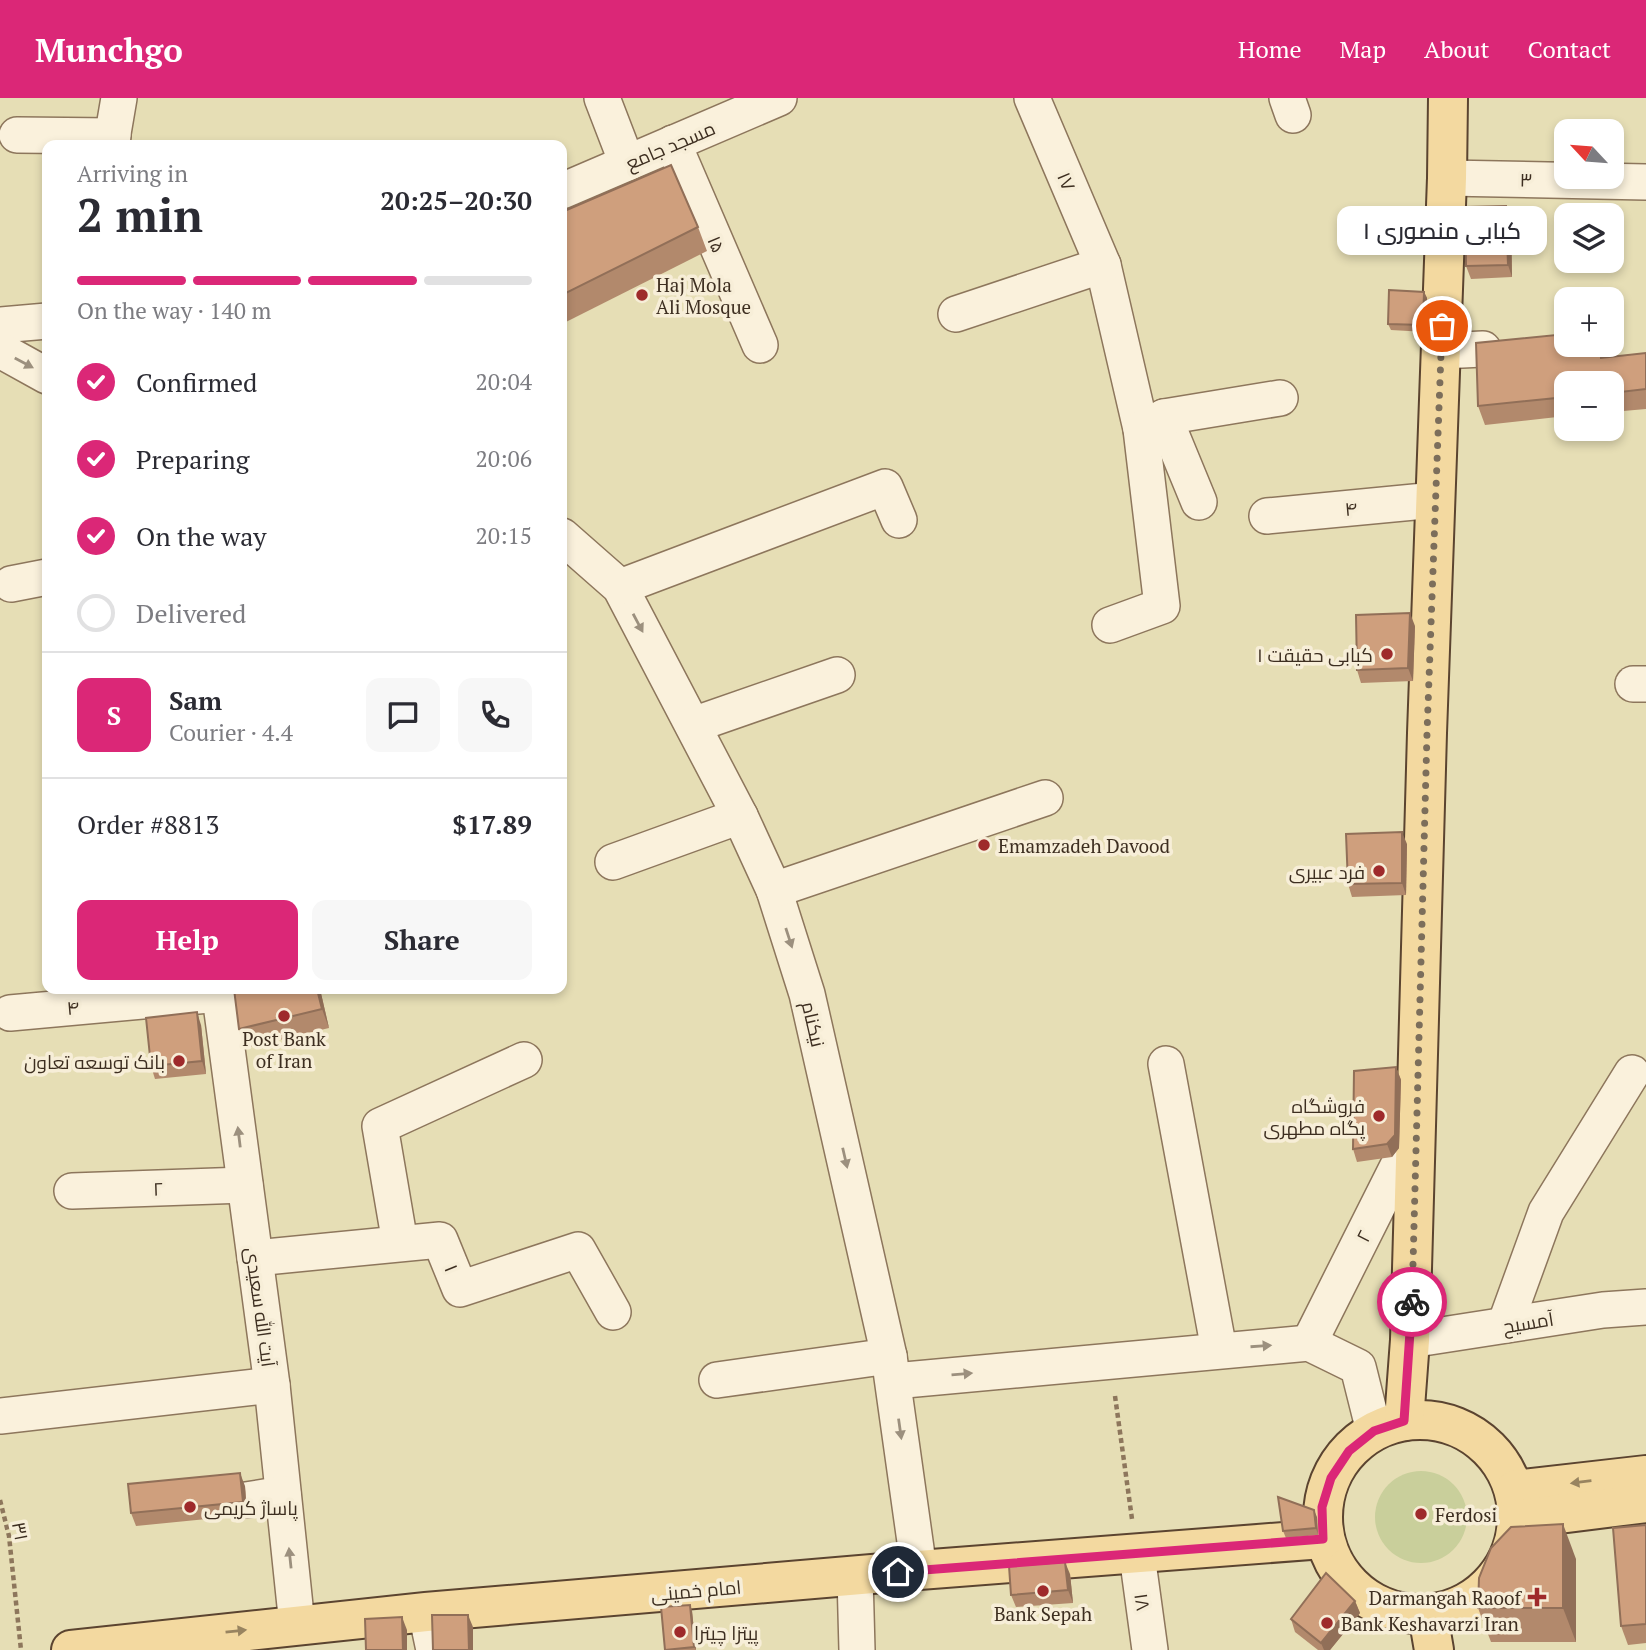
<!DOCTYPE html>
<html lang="en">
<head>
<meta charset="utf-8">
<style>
	:root { --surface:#fff; --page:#f7f7f7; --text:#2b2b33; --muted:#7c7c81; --line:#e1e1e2; --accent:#db2777 }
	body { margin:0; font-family:"PT Serif",Cairo,serif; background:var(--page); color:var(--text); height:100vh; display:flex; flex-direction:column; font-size:26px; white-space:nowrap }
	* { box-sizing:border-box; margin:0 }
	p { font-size:23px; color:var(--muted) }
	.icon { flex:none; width:38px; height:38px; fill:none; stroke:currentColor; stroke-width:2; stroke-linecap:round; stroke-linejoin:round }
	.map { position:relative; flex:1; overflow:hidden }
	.panel { position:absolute; left:42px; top:42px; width:525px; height:854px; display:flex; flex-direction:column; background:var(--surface); border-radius:14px; box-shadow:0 4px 10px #0003 }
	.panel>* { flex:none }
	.needle { width:46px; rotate:296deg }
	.tools { position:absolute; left:1554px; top:21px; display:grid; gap:14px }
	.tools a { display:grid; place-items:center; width:70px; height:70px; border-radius:14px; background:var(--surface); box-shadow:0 4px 10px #0003; font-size:35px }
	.pin { position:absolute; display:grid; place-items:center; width:60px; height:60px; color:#fff; margin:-30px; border:4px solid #fff; border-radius:50%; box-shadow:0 2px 7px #0007 }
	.courier { position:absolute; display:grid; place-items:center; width:70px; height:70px; margin:-35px; border:5px solid #db2777; border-radius:50%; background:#fff; color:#222; box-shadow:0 2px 9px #0007 }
	.bubble { position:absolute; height:49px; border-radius:14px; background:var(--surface); box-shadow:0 4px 10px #0003; font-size:23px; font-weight:600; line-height:49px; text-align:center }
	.overview em { font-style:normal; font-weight:600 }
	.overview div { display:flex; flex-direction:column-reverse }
	.overview { display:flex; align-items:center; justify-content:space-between; height:119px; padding:0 35px }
	h1 { font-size:46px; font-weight:600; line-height:52px }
	.bar { display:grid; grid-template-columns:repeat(4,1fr); gap:10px 7px; align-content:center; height:84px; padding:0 35px }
	.bar i { height:9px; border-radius:5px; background:var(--line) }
	.bar .active { background:var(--accent) }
	.bar p { grid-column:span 4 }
	.line { display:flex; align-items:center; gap:18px; padding:0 35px; border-top:2px solid var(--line) }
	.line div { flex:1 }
	.round { display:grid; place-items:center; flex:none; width:74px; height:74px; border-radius:14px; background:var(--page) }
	ol { padding:0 35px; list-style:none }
	li { display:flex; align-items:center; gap:21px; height:77px }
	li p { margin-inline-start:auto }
	li .icon { padding:7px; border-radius:50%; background:var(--accent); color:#fff; stroke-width:4 }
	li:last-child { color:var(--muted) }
	li i { width:38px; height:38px; border:4px solid var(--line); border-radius:50% }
	.button { display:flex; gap:14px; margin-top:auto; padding:14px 35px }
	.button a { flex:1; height:80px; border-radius:14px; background:var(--accent); color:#fff; font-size:28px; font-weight:600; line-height:80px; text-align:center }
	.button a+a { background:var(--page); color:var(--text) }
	header { display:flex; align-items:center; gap:42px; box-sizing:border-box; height:98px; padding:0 35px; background:var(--accent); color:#fff }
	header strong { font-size:33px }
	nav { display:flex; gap:38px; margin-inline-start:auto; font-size:24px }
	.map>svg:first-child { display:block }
	.farmland { fill:#e6deb5; fill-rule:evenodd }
	.green { fill:#c9cf9b }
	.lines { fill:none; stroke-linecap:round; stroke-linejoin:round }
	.minor-casing { stroke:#8d765c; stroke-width:38 }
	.major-casing { stroke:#5b4430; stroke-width:42 }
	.path { stroke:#8d765c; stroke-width:4.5; stroke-dasharray:5 3.5; stroke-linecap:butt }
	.minor { stroke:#faf1dc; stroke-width:35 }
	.major { stroke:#f3d9a0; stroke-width:38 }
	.wall { fill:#b2896c }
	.shaded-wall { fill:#916f58 }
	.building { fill:#cf9f7d; stroke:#916f58; stroke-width:2 }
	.oneway { fill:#9c907e }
	.oneway2 { fill:#988460 }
	.done { stroke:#7c6e5b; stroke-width:7; stroke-dasharray:0 12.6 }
	.route { stroke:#db2777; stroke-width:9 }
	.poi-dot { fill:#9e2a2b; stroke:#f7eed8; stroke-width:2.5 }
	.labels { text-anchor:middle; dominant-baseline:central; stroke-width:7; stroke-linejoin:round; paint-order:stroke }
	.street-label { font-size:19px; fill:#3d2e20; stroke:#f7eed8 }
	.poi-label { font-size:19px; fill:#3d2e20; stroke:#f7eed8; text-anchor:start }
</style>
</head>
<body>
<header>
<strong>Munchgo</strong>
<nav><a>Home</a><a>Map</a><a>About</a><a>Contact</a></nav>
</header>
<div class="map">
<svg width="1646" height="1552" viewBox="0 0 1646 1552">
	<rect width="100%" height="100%" fill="#f0e4c8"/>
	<path class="farmland" d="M0,0H1646V1552H0ZM1566,33H1612V79H1566ZM47,47H562V891H47ZM1566,117H1612V163H1566ZM1566,201H1612V247H1566ZM1566,285H1612V331H1566Z"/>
	<circle class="green" cx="1421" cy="1419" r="46"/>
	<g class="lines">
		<defs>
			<g id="minor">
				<polyline points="602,0 627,65"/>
				<polyline points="1032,0 1103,167 1141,331 1162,508 1110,527"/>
				<polyline points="1287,0 1293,17"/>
				<polyline points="17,37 113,38"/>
				<polyline points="673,45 760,247"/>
				<polyline points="111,47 119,0"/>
				<polyline points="1447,80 1646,84"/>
				<polyline points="562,93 779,0"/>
				<polyline points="956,216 1103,167"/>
				<polyline points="0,227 47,223"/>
				<polyline points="0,252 47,278"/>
				<polyline points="1441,253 1483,251"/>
				<polyline points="1164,319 1199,404"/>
				<polyline points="1141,331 1164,319 1280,300"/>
				<polyline points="1267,418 1435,402"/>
				<polyline points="562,438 620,489 740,718 774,792 807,896 889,1258 919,1472"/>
				<polyline points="11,486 47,479"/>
				<polyline points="620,489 885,389 899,422"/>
				<polyline points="1633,586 1646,586"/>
				<polyline points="693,627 837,577"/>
				<polyline points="613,764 740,718"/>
				<polyline points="774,792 1045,700"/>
				<polyline points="219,891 272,1287 297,1527"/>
				<polyline points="10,915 220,896"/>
				<polyline points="1166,966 1219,1252"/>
				<polyline points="72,1093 245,1087"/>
				<polyline points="400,1145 380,1028 524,962"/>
				<polyline points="255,1160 440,1142 460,1191 578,1152 613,1214"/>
				<polyline points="1505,1227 1546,1114 1632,975"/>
				<polyline points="1410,1242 1603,1212 1646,1209"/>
				<polyline points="1309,1245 1416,1032"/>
				<polyline points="717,1282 889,1258"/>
				<polyline points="894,1283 1309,1245 1358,1269 1374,1333"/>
				<polyline points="0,1318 272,1287"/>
				<polyline points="246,1402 283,1396"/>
				<polyline points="1137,1457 1150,1552"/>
				<polyline points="855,1478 857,1552"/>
				<polyline points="1343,1500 1354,1489"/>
				<polyline points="426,1514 434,1552"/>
			</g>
			<g id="major">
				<circle cx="1420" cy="1419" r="97"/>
				<polyline points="1404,1323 1410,1242 1427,635 1447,80 1448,0"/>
				<polyline points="1515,1392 1646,1377"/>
				<polyline points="1519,1421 1646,1405"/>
				<polyline points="1428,1517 1434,1552"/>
				<polyline points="71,1552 426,1514 919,1472 1323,1441"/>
			</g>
		</defs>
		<use href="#minor" class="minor-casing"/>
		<use href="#major" class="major-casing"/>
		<g class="path">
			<polyline points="1115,1298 1132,1421"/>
			<polyline points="0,1402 9,1438 21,1552"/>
		</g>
		<use href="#minor" class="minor"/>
		<use href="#major" class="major"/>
	</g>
	<g class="wall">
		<polygon points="1506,108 1511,121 1512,179 1471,181 1466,168"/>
		<polygon points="562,114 698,129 707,153 562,226"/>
		<polygon points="1424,194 1427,200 1426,234 1391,232 1388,226"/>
		<polygon points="1606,252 1606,260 1646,255 1646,311 1612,314 1612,285 1566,285 1566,318 1485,327 1478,308"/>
		<polygon points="1415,528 1413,583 1361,585 1357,572"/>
		<polygon points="1407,746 1406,797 1352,799 1348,786"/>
		<polygon points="234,891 320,891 329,930 246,950 239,931"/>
		<polygon points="201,927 206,976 155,981 151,968"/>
		<polygon points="1396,969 1401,982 1399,1050 1392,1059 1357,1064 1353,1051"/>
		<polygon points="245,1388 247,1417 136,1428 131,1415"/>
		<polygon points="1317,1419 1318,1437 1286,1440 1283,1433"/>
		<polygon points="1646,1427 1646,1545 1628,1547 1621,1528"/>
		<polygon points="1576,1461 1576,1544 1491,1544 1478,1510"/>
		<polygon points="1070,1476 1073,1505 1016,1509 1011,1497"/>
		<polygon points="1355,1503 1360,1515 1330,1552 1318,1552 1295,1534 1291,1521"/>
		<polygon points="692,1513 696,1552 665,1552"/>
	</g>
	<g class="shaded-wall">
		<polygon points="1506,108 1511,121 1512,179 1508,167"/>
		<polygon points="1424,194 1427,200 1426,234 1423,227"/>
		<polygon points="1600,247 1604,247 1606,252 1608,279 1601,260"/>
		<polygon points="1410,515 1415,528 1413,583 1408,570"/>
		<polygon points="1402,734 1407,746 1406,797 1402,785"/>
		<polygon points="317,891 320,891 329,930 322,911"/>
		<polygon points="197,914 201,927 206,976 202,963"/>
		<polygon points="1396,969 1401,982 1399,1050 1392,1059 1387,1046"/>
		<polygon points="240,1375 245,1388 247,1417 243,1404"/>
		<polygon points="1314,1412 1317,1419 1318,1437 1316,1430"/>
		<polygon points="1563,1426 1576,1461 1576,1544 1563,1510"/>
		<polygon points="1065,1464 1070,1476 1073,1505 1068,1492"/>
		<polygon points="1355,1503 1360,1515 1330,1552 1324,1552 1321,1545"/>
		<polygon points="690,1507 692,1513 696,1552 694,1549"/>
		<polygon points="468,1517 473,1529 473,1552 469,1552"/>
		<polygon points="402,1519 407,1532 407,1552 403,1552"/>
	</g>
	<g class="building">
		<polygon points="671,67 698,129 562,197 562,114"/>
		<polygon points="1506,108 1508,167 1466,168 1465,109"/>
		<polygon points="1389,192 1424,194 1423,227 1388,226"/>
		<polygon points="1566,236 1566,247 1600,247 1601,260 1646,255 1646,291 1612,295 1612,285 1566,285 1566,299 1478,308 1476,245"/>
		<polygon points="1410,515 1408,570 1357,572 1356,517"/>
		<polygon points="1402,734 1402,785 1348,786 1346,736"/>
		<polygon points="234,891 317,891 322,911 239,931"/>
		<polygon points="197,914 202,963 151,968 146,920"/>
		<polygon points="1396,969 1395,1037 1387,1046 1353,1051 1354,973"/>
		<polygon points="240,1375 243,1404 131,1415 128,1386"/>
		<polygon points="1278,1399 1314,1412 1316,1430 1283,1433"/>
		<polygon points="1563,1426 1563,1510 1478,1510 1479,1480 1491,1450 1511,1429"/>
		<polygon points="1646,1427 1646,1526 1621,1528 1613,1430"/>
		<polygon points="1065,1464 1068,1492 1011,1497 1009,1468"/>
		<polygon points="1326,1475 1355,1503 1321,1545 1291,1521"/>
		<polygon points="690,1507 694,1549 665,1552 661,1509"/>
		<polygon points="432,1517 468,1517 469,1552 433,1552"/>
		<polygon points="402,1519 403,1552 366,1552 365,1521"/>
	</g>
	<defs><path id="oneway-solid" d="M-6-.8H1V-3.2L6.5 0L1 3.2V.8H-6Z" transform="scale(1.75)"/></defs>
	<g class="oneway">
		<use href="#oneway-solid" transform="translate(24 265) rotate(28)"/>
		<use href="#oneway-solid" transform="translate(638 525) rotate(62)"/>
		<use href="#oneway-solid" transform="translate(789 840) rotate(72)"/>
		<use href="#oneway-solid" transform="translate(239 1039) rotate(-97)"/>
		<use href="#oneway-solid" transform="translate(845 1060) rotate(77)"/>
		<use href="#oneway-solid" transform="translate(1261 1248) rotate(-4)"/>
		<use href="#oneway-solid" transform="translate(962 1276) rotate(-5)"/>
		<use href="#oneway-solid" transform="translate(900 1331) rotate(82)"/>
		<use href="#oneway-solid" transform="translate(290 1460) rotate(-96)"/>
	</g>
	<g class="oneway2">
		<use href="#oneway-solid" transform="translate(1581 1384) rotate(173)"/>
		<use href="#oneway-solid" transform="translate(236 1533) rotate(-6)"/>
	</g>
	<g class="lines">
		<polyline class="done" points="1412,1204 1427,635 1442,228"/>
		<polyline class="route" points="898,1474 1323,1441 1322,1409 1331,1380 1349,1353 1374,1333 1404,1323 1412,1204"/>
	</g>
	<g class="poi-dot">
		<circle cx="642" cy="197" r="7"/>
		<circle cx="1387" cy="556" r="7"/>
		<circle cx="984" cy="747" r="7"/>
		<circle cx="1379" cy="773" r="7"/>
		<circle cx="284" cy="918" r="7"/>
		<circle cx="179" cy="963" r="7"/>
		<circle cx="1379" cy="1018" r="7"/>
		<circle cx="190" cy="1409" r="7"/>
		<circle cx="1421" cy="1416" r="7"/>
		<circle cx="1043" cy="1493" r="7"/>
		<path d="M1533.5 1488.5h7v7h7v7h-7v7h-7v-7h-7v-7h7z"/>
		<circle cx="1327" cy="1525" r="7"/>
		<circle cx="680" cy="1534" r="7"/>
	</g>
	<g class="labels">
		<g class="street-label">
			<text transform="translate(670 47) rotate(-23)">مسجد جامع</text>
			<text transform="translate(1526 81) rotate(1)">۳</text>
			<text transform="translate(1067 83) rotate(67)">۱۷</text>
			<text transform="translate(717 146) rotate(67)">۱۵</text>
			<text transform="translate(1351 410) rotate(-5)">۴</text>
			<text transform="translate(73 909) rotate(-5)">۴</text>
			<text transform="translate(814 926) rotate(77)">نیکنام</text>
			<text transform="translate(158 1090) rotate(-2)">۲</text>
			<text transform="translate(1363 1138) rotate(-63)">۲</text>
			<text transform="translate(452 1170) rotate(68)">۱</text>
			<text transform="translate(261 1209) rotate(82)">آیت الله سعیدی</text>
			<text transform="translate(1528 1224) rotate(-9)">آمسیح</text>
			<text transform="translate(21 1433) rotate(79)">۳۱</text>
			<text transform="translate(696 1492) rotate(-5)">امام خمینی</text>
			<text transform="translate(1143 1504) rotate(82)">۱۸</text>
		</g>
		<g class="poi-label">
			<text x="656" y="186">Haj Mola<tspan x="656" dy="22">Ali Mosque</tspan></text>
			<text x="1373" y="556" text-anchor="end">کبابی حقیقت ۱</text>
			<text x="998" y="747">Emamzadeh Davood</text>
			<text x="1365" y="773" text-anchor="end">فرد عبیری</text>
			<text x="284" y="940" text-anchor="middle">Post Bank<tspan x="284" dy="22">of Iran</tspan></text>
			<text x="165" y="963" text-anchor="end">بانک توسعه تعاون</text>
			<text x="1365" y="1007" text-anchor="end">فروشگاه<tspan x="1365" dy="22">پگاه مطهری</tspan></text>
			<text x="204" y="1409">پاساژ کریمی</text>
			<text x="1435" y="1416">Ferdosi</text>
			<text x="1521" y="1499" text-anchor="end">Darmangah Raoof</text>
			<text x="1043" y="1515" text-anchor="middle">Bank Sepah</text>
			<text x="1341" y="1525">Bank Keshavarzi Iran</text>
			<text x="694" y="1534">پیتزا چیترا</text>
		</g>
	</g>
</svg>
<div class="tools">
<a><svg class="needle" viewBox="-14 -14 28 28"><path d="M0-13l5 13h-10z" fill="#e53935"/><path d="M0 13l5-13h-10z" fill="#7c7c81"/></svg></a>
<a><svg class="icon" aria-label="layers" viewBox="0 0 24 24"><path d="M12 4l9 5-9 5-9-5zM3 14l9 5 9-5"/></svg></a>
<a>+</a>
<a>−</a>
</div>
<div class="pin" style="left:1442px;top:228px;background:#ea580c"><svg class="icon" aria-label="bag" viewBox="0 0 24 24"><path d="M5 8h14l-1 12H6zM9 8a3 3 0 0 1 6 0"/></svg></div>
<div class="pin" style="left:898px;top:1474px;background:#1f2937"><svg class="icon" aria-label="home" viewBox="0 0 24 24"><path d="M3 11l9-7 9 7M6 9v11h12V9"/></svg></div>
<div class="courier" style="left:1412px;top:1204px"><svg class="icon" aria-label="bike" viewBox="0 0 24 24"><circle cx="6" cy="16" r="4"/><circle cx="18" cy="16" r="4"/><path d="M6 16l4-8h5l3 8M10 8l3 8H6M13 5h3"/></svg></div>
<div class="bubble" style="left:1337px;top:108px;width:210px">کبابی منصوری ۱</div>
<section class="panel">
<div class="overview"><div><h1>2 min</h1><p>Arriving in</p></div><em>20:25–20:30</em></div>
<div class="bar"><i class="active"></i><i class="active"></i><i class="active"></i><i></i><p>On the way · 140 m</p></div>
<ol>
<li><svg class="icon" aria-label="check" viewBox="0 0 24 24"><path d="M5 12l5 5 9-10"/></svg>Confirmed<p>20:04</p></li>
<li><svg class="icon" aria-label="check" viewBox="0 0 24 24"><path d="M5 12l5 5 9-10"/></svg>Preparing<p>20:06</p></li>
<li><svg class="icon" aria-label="check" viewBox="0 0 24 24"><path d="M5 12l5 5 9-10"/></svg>On the way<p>20:15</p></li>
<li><i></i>Delivered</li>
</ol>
<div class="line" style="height:126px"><b class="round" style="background:var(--accent);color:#fff">S</b><div><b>Sam</b><p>Courier · 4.4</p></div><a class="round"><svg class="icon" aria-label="chat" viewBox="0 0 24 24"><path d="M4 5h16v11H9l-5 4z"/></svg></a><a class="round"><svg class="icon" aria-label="phone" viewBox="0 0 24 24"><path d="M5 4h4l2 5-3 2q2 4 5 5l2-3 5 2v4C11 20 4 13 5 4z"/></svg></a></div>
<div class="line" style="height:91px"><div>Order #8813</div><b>$17.89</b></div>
<div class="button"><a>Help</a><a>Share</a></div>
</section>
</div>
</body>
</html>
